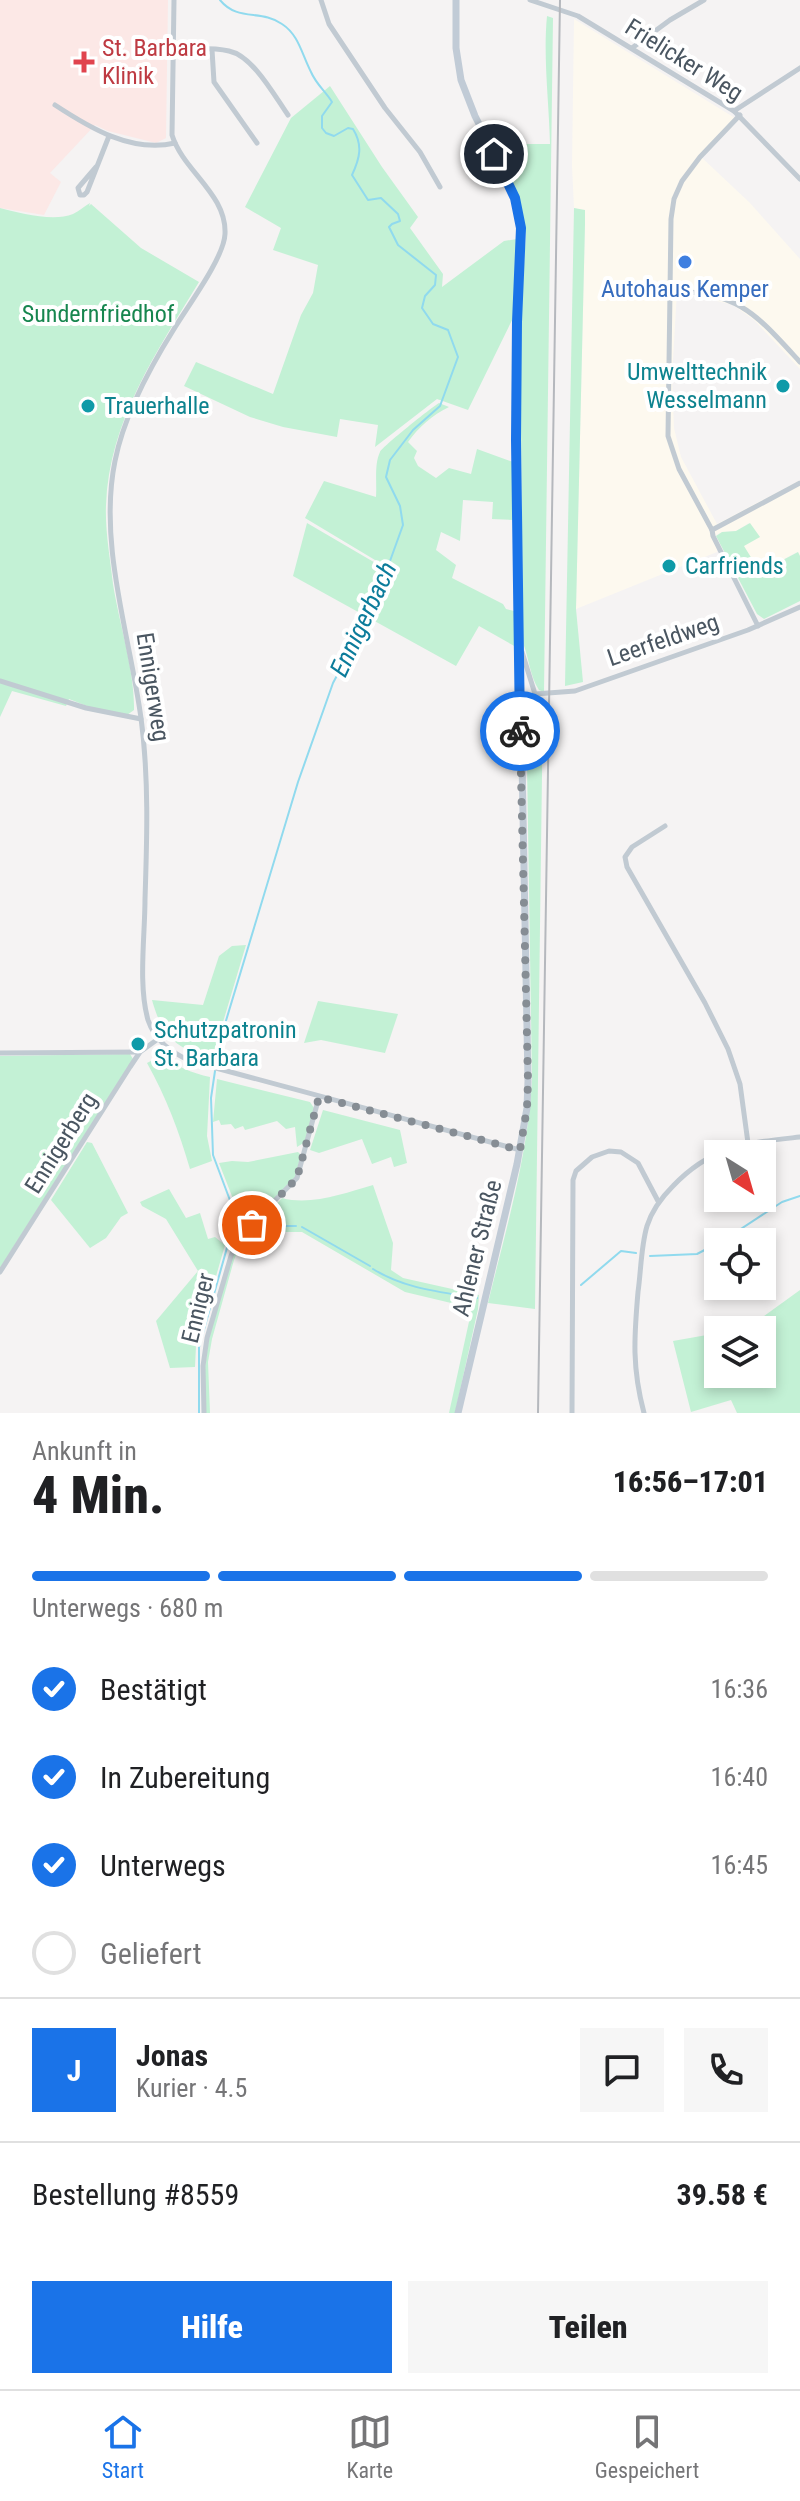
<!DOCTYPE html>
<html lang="de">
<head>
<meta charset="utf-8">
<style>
	:root { --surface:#fff; --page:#f6f6f6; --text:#202124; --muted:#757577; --line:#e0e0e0; --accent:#1a73e8 }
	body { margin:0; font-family:"Roboto Condensed",sans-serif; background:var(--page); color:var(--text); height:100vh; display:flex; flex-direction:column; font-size:30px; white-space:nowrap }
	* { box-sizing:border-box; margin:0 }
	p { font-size:26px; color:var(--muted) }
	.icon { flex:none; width:44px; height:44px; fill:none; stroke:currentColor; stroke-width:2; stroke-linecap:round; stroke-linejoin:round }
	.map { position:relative; height:1413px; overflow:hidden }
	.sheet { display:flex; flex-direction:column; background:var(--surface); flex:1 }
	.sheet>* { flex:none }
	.needle { width:52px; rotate:143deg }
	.buttons { position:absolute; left:704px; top:1140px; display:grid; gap:16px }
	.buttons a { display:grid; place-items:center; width:72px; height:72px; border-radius:0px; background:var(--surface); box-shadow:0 4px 12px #0003; font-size:40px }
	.pin { position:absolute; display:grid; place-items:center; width:68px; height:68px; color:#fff; margin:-34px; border:4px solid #fff; border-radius:50%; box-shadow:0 2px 8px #0007 }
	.courier { position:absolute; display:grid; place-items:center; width:80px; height:80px; margin:-40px; border:6px solid #1a73e8; border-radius:50%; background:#fff; color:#222; box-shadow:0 2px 10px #0007 }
	.overview em { font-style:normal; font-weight:800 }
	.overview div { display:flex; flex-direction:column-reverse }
	.overview { display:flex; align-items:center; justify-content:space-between; height:136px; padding:0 32px }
	h1 { font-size:52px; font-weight:800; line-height:60px }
	.bar { display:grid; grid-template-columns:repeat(4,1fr); gap:12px 8px; align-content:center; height:96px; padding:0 32px }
	.bar i { height:10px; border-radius:6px; background:var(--line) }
	.bar .selected { background:var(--accent) }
	.bar p { grid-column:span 4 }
	.line { display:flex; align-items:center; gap:20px; padding:0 32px; border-top:2px solid var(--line) }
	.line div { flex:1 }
	.round { display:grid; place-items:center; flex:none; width:84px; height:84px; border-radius:0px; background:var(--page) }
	ol { padding:0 32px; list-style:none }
	li { display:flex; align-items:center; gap:24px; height:88px }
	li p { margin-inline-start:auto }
	li .icon { padding:8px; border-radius:50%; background:var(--accent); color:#fff; stroke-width:4 }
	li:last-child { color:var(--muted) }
	li i { width:44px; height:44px; border:4px solid var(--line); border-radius:50% }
	.cta { display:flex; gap:16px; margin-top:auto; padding:16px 32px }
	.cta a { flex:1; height:92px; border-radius:0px; background:var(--accent); color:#fff; font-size:32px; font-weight:800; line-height:92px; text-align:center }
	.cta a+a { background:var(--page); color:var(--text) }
	.dock { display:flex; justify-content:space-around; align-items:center; height:112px; border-top:2px solid var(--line); background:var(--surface); font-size:22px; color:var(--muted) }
	.dock a { display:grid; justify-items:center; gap:4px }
	.dock .selected { color:var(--accent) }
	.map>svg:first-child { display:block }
	.commercial { fill:#fdf9ef }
	.medical { fill:#fce8e6 }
	.green { fill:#c3f1d5 }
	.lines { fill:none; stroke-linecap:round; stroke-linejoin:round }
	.stream { stroke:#90daee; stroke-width:2 }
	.minor { stroke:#c1cad2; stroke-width:5 }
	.secondary { stroke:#c1cbd6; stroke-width:7 }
	.rail { stroke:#b5b8bd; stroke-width:2 }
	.done { stroke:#868d94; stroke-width:8; stroke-dasharray:0 14.4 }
	.route { stroke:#1a73e8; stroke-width:10 }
	.health-dot { fill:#e0444e; stroke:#fff; stroke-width:3 }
	.shop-dot { fill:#3f7fe0; stroke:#fff; stroke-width:3 }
	.culture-dot { fill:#0f9aa8; stroke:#fff; stroke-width:3 }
	.labels { text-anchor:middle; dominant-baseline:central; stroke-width:8; stroke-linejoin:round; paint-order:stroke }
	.health-label { font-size:24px; fill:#be3a42; stroke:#fff; text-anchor:start }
	.street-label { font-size:24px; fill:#4a5661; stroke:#fff }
	.shop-label { font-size:24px; fill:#366cbe; stroke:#fff }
	.park-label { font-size:24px; fill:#17864f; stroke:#fff }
	.culture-label { font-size:24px; fill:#0d838f; stroke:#fff; text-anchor:start }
	.water-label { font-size:26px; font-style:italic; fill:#0c7c9b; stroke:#fff }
</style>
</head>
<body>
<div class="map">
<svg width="800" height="1413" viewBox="0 0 800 1413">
	<rect width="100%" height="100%" fill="#f5f3f3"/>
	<polygon class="commercial" points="574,19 735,118 699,155 750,203 800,259 800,369 754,320 733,305 677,291 672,377 674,428 681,457 717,524 800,480 800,556 797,552 760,572 743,546 749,523 736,531 722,532 716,535 717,552 576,609 585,224 584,211 574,208 572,166"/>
	<polygon class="medical" points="0,0 168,0 166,138 156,143 108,131 95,125 50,173 61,182 44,215 0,208"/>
	<g class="green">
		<path d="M547,16L553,18L544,692L539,690C530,677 529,658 523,643L520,324L526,234L518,194L493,144H550C549,101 543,58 547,16Z"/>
		<polygon points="330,86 382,167 418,217 410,228 443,274 442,287 504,241 517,239 513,318 468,410 437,399 375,447 378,425 340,419 337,437 283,427 250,417 184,386 196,362 273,394 301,315 313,293 318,265 273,250 281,228 245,207 291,118"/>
		<path d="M90,203L89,206L91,204L141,248L199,282C157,351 109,421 106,505C105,531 110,557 113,584C119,623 135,671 134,710L127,715L92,708L69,699L66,706L12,691L0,717V208C20,213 53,222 73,214C79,211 85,206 90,203Z"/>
		<polygon points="574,208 585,210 585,224 576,609 583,682 565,686"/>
		<path d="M439,403L449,407C432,415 419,427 408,442L417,451L414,458L418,466L436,478L449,468L471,474L477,449L513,462V520L492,519L493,502L463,500L460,541L441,532L436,550L456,565L452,578L503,604L506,609L514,611L516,647L479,626L456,666L293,576L307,523L384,568L385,566L305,518L324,481L376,497C377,484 374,464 380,452C383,446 431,408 439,403Z"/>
		<polygon points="750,523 760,537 744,546 760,572 798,552 800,556 800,601 764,619 757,614 716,536 722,532 736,531"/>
		<path d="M543,698L535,1309L488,1303C506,1229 528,1156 532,1080L527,764L532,750L535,704Z"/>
		<path d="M246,945L212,1059C176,1049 162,1036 152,1000L203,1005L219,956L232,946Z"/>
		<polygon points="318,1001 398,1014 385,1053 321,1040 304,1043"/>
		<polygon points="130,1054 133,1059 0,1268 0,1056"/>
		<path d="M162,1055C177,1067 192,1073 210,1077L207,1136L212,1161L190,1169C179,1131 166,1097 147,1063Z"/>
		<polygon points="217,1079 310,1102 314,1108 305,1142 297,1147 295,1127 286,1129 277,1121 245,1130 243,1126 235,1129 231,1124 221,1125 219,1120 213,1122"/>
		<polygon points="323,1110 400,1130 407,1163 394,1167 391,1157 372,1164 362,1139 319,1153 310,1150"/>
		<polygon points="87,1142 92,1143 128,1213 121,1217 106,1238 90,1248 51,1200"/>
		<polygon points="298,1152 301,1155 295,1177 253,1221 237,1209 219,1163 232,1161 248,1162"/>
		<path d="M373,1185L393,1243L391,1270L403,1278L479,1295L478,1309L455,1413H449L472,1308L405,1292L302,1232H254L240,1245L234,1260L212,1339L208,1362L210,1413H205V1366L209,1338L231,1259L242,1239L282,1198C311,1206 345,1193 373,1185Z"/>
		<polygon points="169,1189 186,1218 200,1213 208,1239 215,1237 225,1245 196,1346 195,1367 170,1368 156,1321 198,1271 166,1219 142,1206 140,1202"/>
		<polygon points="800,1290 800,1413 737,1413 731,1400 691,1412 673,1341 718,1333 718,1374 762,1374 762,1330 734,1330 749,1327"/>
	</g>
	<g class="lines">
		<g class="stream">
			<path d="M216,1065L225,1024L298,782L333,683L373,608L403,525L400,506L386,477L390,460L413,430L440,406L458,357L448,330L433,324L422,308L425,296L435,285L436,275L398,245L389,227L392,224L400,221L398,214L381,198L368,200L352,175C360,158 363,145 353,129L348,128L334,136L326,133L322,128V116L332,102C326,92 316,84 311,72C302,55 299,35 282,24C261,9 238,22 220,0"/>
			<polyline points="235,1213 238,1219 247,1224"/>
			<polyline points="255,1226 296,1226"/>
			<polyline points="302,1227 370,1266"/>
			<polyline points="721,1242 782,1202 800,1196"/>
			<polyline points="650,1256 697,1254 718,1243"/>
			<path d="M373,1269C405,1289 441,1292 477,1298"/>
			<polyline points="581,1285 621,1251 636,1253"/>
			<polyline points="199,1413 199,1347 232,1230 234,1211 213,1155 211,1098 215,1071"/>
		</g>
		<g class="minor">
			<path d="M174,0L172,135C183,171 227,194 225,234C224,258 187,307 174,329C149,369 124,415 115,461C98,544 130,636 141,718C149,778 147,839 145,899C145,936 138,985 148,1020C155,1041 171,1052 190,1061L520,1150"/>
			<polyline points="321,0 329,24 385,108 420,152 440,187"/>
			<polyline points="530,0 578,16 734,111 800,179"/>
			<polyline points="632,48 670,20 704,0"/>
			<path d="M172,49C190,49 211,47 229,51C253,56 274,95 288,115"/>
			<polyline points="212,50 214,82 257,143"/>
			<path d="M55,105C90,128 131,153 175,143"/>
			<polyline points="734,111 800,68"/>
			<polyline points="740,115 700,157 682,181 674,199 671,219 668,436 679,469 712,530 713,536 758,626"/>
			<polyline points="96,167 78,188 80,195 84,195 87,192 109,136"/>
			<path d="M669,291C739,292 755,313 800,362"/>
			<polyline points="712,530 800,483"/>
			<path d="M522,652L535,694C523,712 534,735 523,756"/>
			<polyline points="0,681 86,708 141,719"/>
			<polyline points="535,694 575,691 748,630 800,607"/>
			<polyline points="665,826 632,847 625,857 627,867 705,1003 728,1049 740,1084 748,1143"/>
			<polyline points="0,1053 139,1052"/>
			<polyline points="0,1272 130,1067 140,1052 158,1039"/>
			<polyline points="204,1413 203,1366 207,1338 231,1256 239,1237 297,1178 319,1097"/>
			<polyline points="572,1413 573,1180 576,1171 592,1157 609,1151 621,1152 638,1163 658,1201"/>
			<path d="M644,1413C632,1368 634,1338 638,1292C641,1271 641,1246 647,1226C652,1210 662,1197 673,1186C712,1145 747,1143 800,1137"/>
		</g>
		<polyline class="secondary" points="456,0 456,48 461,80 475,116 509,184 515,198 521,228 517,322 516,440 528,1081 527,1108 517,1164 458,1413"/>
		<polyline class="rail" points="538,1413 560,0"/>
	</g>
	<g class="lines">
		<polyline class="done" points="252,1225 297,1178 319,1097 520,1150 527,1108 528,1081 520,731"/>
		<polyline class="route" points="494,154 515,198 521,228 517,322 516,440 520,731"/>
	</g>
	<path class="health-dot" d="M80 50h8v8h8v8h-8v8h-8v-8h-8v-8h8z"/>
	<circle class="shop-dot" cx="685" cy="262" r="8"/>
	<g class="culture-dot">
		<circle cx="783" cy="386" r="8"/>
		<circle cx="88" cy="406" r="8"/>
		<circle cx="669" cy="566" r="8"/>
		<circle cx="138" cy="1044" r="8"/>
	</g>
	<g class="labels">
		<g class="health-label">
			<text x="102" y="48">St. Barbara<tspan x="102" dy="28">Klinik</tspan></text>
		</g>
		<g class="street-label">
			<text transform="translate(684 60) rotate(32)">Frielicker Weg</text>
			<text transform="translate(663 640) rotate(-19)">Leerfeldweg</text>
			<text transform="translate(153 687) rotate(81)">Ennigerweg</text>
			<text transform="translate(61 1143) rotate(-58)">Ennigerberg</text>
			<text transform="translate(477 1248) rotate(-76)">Ahlener Straße</text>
			<text transform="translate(198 1308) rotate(-76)">Enniger</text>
		</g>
		<g class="shop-label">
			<text x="685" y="289">Autohaus Kemper</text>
		</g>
		<g class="park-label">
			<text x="98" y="314">Sundernfriedhof</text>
		</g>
		<g class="culture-label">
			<text x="767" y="372" text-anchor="end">Umwelttechnik<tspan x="767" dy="28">Wesselmann</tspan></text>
			<text x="104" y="406">Trauerhalle</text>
			<text x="685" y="566">Carfriends</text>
			<text x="154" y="1030">Schutzpatronin<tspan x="154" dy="28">St. Barbara</tspan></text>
		</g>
		<g class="water-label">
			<text transform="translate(363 619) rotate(-65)">Ennigerbach</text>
		</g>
	</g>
</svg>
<div class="buttons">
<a><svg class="needle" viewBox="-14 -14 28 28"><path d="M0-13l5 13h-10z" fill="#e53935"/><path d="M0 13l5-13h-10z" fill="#757577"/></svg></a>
<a><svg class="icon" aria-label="locate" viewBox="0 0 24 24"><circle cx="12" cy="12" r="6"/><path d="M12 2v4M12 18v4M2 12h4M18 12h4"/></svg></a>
<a><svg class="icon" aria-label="layers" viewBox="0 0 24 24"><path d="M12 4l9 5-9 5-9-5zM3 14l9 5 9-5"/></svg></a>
</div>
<div class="pin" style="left:252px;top:1225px;background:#ea580c"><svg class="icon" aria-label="bag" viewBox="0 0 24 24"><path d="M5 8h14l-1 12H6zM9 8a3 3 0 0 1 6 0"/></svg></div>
<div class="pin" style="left:494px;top:154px;background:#1f2937"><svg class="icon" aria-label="home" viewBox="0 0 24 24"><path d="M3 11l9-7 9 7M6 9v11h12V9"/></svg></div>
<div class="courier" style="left:520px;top:731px"><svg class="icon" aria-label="bike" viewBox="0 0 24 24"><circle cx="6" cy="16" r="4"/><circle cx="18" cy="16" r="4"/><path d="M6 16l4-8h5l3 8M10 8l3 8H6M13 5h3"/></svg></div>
</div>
<section class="sheet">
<div class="overview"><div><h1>4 Min.</h1><p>Ankunft in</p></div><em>16:56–17:01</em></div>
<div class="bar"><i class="selected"></i><i class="selected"></i><i class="selected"></i><i></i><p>Unterwegs · 680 m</p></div>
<ol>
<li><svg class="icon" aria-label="check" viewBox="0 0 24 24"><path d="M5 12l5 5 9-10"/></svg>Bestätigt<p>16:36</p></li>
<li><svg class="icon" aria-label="check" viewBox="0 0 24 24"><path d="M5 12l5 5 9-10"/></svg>In Zubereitung<p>16:40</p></li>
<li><svg class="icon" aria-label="check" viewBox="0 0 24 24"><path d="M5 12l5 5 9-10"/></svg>Unterwegs<p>16:45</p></li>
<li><i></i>Geliefert</li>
</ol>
<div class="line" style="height:144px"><b class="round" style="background:var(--accent);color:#fff">J</b><div><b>Jonas</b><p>Kurier · 4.5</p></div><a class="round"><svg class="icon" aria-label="chat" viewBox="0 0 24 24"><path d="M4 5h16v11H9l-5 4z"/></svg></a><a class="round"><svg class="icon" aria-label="phone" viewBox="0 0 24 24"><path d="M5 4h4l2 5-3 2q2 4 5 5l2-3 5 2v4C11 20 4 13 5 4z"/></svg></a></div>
<div class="line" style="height:104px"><div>Bestellung #8559</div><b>39.58 €</b></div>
<div class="cta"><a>Hilfe</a><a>Teilen</a></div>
</section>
<nav class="dock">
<a class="selected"><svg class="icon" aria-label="home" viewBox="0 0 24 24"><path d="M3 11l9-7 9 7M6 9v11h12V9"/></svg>Start</a>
<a><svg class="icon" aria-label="map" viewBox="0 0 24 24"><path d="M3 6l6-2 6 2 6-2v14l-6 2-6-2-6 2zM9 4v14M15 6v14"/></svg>Karte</a>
<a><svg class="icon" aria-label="saved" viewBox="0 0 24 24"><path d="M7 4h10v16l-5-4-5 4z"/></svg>Gespeichert</a>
</nav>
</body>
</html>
